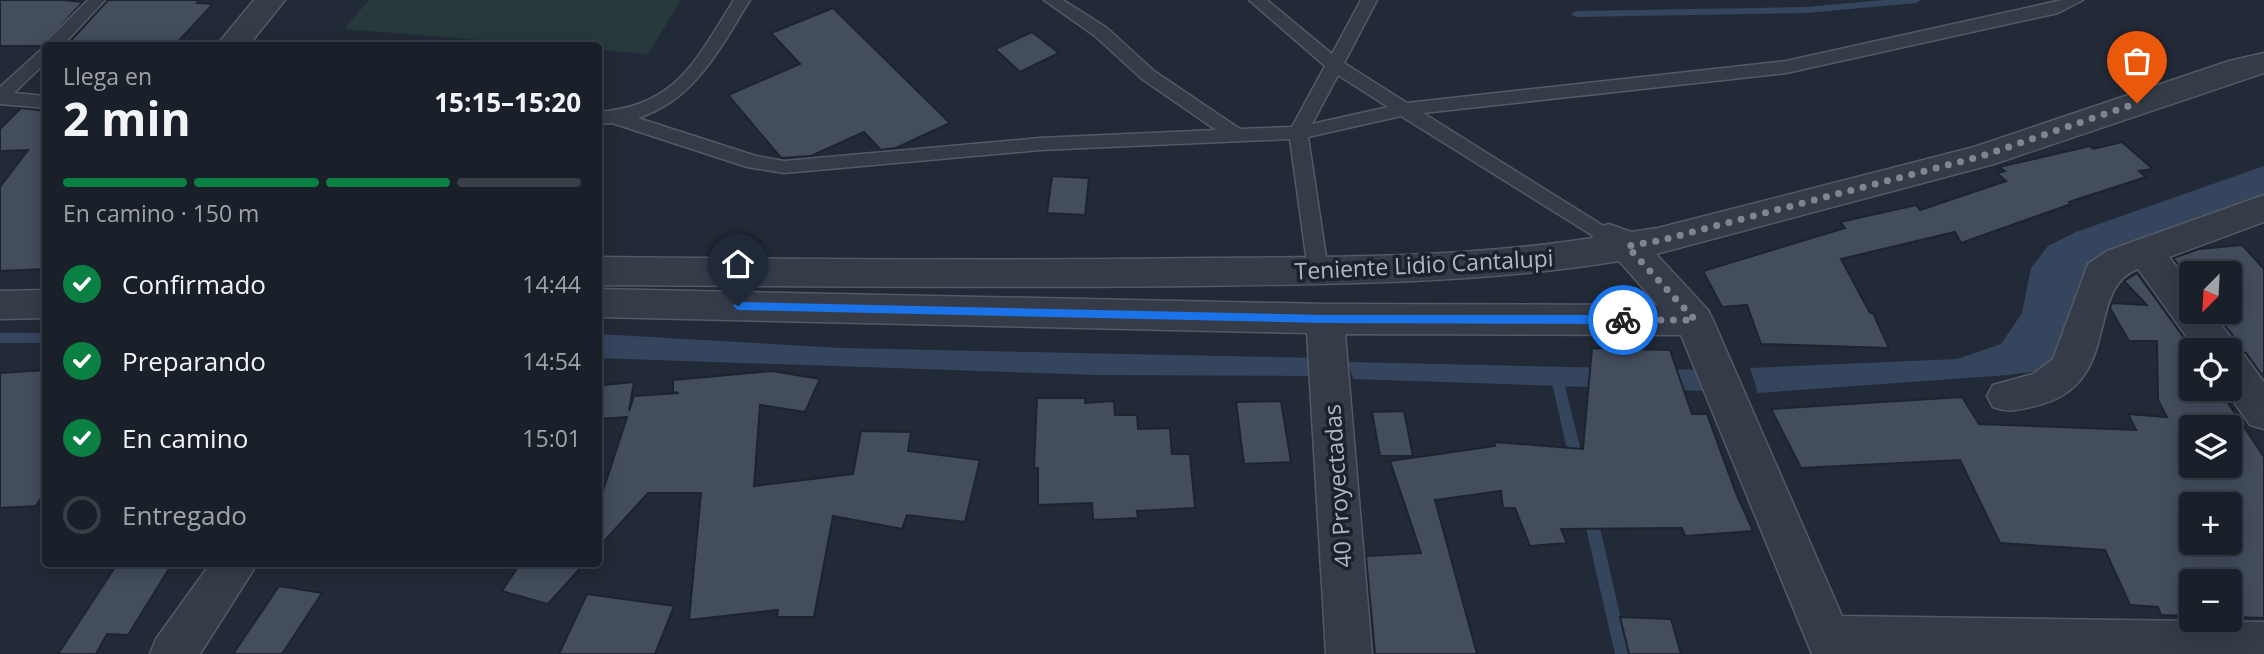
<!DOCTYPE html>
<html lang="es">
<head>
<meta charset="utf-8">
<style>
	:root { --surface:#1a2029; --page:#232831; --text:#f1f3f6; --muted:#9fa3a8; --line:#383e46; --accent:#0b8043 }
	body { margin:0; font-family:"Open Sans",sans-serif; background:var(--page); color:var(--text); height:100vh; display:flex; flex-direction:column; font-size:26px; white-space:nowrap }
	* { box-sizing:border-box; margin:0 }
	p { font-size:23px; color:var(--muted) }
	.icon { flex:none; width:38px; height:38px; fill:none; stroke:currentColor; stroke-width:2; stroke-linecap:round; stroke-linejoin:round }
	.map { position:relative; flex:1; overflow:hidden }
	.drawer { position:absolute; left:42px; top:42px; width:560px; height:525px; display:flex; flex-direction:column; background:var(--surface); border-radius:7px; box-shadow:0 4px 18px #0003,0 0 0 2px var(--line) }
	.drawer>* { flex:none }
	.needle { width:46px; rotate:204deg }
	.fabs { position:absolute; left:2179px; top:261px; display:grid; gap:14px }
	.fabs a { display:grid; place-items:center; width:63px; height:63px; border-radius:7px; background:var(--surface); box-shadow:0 4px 18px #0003,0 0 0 2px var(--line); font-size:35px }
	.pin { position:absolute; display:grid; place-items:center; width:60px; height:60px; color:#fff; margin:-72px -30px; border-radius:50% 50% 50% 0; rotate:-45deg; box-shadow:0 0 7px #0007 }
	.pin .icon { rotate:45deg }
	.courier { position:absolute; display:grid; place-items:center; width:70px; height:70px; margin:-35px; border:5px solid #1a73e8; border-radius:50%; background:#fff; color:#222; box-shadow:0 2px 9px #0007 }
	.headline em { font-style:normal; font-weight:700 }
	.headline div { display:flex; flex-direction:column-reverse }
	.headline { display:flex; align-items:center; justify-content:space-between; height:119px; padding:0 21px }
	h1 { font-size:46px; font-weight:700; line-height:52px }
	.bar { display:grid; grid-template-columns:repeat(4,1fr); gap:10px 7px; align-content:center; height:84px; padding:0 21px }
	.bar i { height:9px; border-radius:5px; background:var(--line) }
	.bar .current { background:var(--accent) }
	.bar p { grid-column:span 4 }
	ol { padding:0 21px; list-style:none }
	li { display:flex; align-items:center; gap:21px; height:77px }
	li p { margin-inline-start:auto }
	li .icon { padding:7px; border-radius:50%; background:var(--accent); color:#fff; stroke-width:4 }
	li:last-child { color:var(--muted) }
	li i { width:38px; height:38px; border:4px solid var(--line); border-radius:50% }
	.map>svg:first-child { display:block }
	.green { fill:#27393b }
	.water { fill:#36455e }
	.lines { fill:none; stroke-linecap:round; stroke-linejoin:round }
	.stream { fill:#36455e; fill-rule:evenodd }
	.building { fill:#434d5c; stroke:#1d232f; stroke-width:2; fill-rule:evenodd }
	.service-casing { stroke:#535a66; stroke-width:3 }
	.minor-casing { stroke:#535a66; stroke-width:3 }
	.tertiary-casing { stroke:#535a66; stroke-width:3 }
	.service { fill:#353c48; fill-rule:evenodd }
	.minor { fill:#353c48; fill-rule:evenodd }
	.tertiary { fill:#353c48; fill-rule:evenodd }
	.route { fill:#1a73e8 }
	.done { stroke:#7e8693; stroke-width:7; stroke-dasharray:0 12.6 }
	.labels { text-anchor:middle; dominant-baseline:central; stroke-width:7; stroke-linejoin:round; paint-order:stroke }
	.street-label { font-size:23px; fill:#b0b7c4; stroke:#1b212d }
</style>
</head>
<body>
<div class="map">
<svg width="2264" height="654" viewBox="0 0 2264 654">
	<rect width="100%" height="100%" fill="#222a37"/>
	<polygon class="green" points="369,0 681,0 648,54 599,50 598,46 542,45 344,29"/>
	<g class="water">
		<path d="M2264,166V196C2234,207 2103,246 2089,265C2069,292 2073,350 2045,368C2036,373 2019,373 2008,375L1758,393L1750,368L1957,359L2001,344L2022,313L2031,268L2048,246L2076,232Z"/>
		<polygon points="598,334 841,348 1316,358 1319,376 1097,375 599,358"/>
		<polygon points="1348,362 1702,370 1707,391 1353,379"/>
	</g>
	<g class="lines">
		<g class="stream">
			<polygon points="1884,0 1921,0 1916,3 1806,13 1576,17 1571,14 1576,11 1806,7"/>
			<rect x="0" y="333" width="46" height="10"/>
			<polygon points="1557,373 1561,374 1563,378 1584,463 1582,467 1577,469 1572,467 1570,463 1551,378 1553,374"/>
			<polygon points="1590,509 1595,511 1597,515 1629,654 1615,654 1583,515 1585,511"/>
		</g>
	</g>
	<g class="building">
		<polygon points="0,0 62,0 83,2 42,46 0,46"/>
		<polygon points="108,0 200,0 197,3 213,4 174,46 66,46"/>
		<polygon points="833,8 950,123 896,148 881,150 864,132 811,156 781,158 728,95 800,64 771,33"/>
		<polygon points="1032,32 1059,53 1020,72 995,49"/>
		<polygon points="21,108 46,111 46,269 0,271 0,187 28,150 0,151 0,129"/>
		<polygon points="2122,142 2153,169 2139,171 2146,177 2069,202 2071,204 1961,243 1955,232 1841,259 1870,313 1873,313 1889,348 1761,344 1747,305 1722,307 1703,271 1845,228 1840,222 1916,205 1920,210 2006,181 1997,173 2005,171 1999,167 2090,146 2093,149"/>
		<polygon points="1052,176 1089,178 1085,215 1047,213"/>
		<polygon points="2242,245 2264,269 2264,373 2261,374 2246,353 2238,351 2234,337 2214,312 2230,312 2230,273 2191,273 2191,281 2173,258 2199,249"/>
		<path d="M2137,273L2193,350L2191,388H2222L2227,397H2224L2264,457V618L2230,617V581H2191V616L2161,615L2158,607L2130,605L2105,550L2000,543L1960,460L1801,468L1771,409L1962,397L1979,424L2136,430L2128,414L2167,417L2158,400L2157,341H2129L2110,308L2112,303L2147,305L2124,281ZM2191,427H2230V466H2191ZM2191,504H2230V542H2191Z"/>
		<polygon points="1592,348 1670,350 1692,414 1707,414 1736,493 1753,531 1685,536 1682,528 1561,529 1567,543 1530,546 1515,508 1503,508 1501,491 1435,500 1477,654 1375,654 1366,556 1421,553 1390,461 1495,446 1494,442 1583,449"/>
		<polygon points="46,370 46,490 36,506 0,508 0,373"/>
		<polygon points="772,371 820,379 805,412 760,405 754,486 853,474 861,431 911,432 908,451 980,460 965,522 907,515 902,529 833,516 814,617 777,617 778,610 689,620 701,493 648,493 598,548 598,506 627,417 598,419 603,385 634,382 629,411 634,396 679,393 673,392 673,380"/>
		<polygon points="1037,398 1085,398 1085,403 1114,401 1115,415 1137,415 1138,429 1170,428 1172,454 1190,454 1195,508 1137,511 1138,518 1093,520 1092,503 1038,505 1038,468 1034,468"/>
		<polygon points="1281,401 1291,462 1244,464 1236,402"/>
		<polygon points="1404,411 1413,456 1380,456 1372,412"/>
		<polygon points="117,564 172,564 128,635 107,634 96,654 58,654"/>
		<polygon points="520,564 584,564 548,604 502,591"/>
		<polygon points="279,586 322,593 282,654 233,654"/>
		<polygon points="587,594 674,606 655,654 559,654"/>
		<polygon points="1620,617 1671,619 1681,654 1629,654"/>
	</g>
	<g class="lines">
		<defs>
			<g id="service">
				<polygon points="88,0 105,0 62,46 46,46 46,62 14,93 46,96 46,108 0,104 0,87 44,47 46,42"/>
				<path d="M734,0H750C720,48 695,100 638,118L756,156L784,161L1040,138L1216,130L1142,79L1095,36L1044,0H1063L1107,28L1154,71L1240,129L1292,127L1325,66L1249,0H1267L1332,54L1361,0H1377L1344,63L1407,103L1786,61L2062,0H2083L2058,13L1786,73L1423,113L1602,225L1605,230L1602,235L1595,237L1401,116L1308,137L1328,270L1325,275L1318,277L1311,275L1308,270L1290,139L1040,150L784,173L747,167L612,123L598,124V112C677,106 695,61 734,0ZM1338,75L1388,107L1312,124Z"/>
			</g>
			<g id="minor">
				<polygon points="254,0 285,0 248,46 216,46"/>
				<path d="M2264,53V73L1994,164L1656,254L1708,310L1713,320L1842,616L2264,622V654H1812L1681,335L1345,334L1372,654H1326L1307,333L598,317V289L1325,304L1658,305L1619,261C1477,284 1335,284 1191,286C994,288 796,286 598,285V257C801,259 1004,261 1207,258C1335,257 1465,258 1592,238L1596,228L1609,224L1631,232L1658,228L1974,147L2229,61Z"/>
				<path d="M2264,195V222L2169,257L2191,285V312H2211L2232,339L2236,353L2244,355L2264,382V429L2250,425L2224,388H2230V350H2196L2138,269C2083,289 2125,386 2035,406C2019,410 2008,413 1993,407L1987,396L1993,385L2033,374L2053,359L2088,264L2107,251L2132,242Z"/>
			</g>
			<g id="tertiary">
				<polygon points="46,290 46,318 0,319 0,291"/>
				<polygon points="210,564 257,564 200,654 150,654 156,639"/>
			</g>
		</defs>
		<use href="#service" class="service-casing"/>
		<use href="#minor" class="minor-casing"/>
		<use href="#tertiary" class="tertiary-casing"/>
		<use href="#service" class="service"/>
		<use href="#minor" class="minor"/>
		<use href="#tertiary" class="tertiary"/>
	</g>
	<polygon class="route" points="738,302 1325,315 1623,315 1628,320 1623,324 1325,323 738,310 733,306"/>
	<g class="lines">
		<polyline class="done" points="1623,320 1695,320 1627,246 1658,241 1982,156 2137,103"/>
	</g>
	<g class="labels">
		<g class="street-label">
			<text transform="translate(1424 264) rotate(-3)">Teniente Lidio Cantalupi</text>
			<text transform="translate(1337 486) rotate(-94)">40 Proyectadas</text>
		</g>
	</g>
</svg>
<div class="fabs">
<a><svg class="needle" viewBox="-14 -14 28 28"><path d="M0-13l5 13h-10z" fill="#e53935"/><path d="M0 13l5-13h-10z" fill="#9fa3a8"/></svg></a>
<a><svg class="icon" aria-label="locate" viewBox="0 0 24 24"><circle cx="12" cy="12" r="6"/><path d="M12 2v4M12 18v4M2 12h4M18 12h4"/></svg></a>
<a><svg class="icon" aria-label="layers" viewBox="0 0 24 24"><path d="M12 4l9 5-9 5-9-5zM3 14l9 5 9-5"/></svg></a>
<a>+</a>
<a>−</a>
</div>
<div class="pin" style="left:2137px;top:103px;background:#ea580c"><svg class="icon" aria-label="bag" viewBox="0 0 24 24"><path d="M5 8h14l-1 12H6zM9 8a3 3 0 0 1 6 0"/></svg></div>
<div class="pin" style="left:738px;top:306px;background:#1f2937"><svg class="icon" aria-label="home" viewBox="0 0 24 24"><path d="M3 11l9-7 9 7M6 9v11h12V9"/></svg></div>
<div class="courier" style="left:1623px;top:320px"><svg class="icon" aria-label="bike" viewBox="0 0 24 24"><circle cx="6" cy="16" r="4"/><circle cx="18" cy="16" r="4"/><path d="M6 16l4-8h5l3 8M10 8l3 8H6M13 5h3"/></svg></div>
<section class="drawer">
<div class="headline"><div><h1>2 min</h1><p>Llega en</p></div><em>15:15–15:20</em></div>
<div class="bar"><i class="current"></i><i class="current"></i><i class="current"></i><i></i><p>En camino · 150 m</p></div>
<ol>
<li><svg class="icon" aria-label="check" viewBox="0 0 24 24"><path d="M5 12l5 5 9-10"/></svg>Confirmado<p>14:44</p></li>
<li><svg class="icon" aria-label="check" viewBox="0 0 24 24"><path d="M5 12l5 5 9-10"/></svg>Preparando<p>14:54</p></li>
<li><svg class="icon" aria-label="check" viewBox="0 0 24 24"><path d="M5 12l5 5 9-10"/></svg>En camino<p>15:01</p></li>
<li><i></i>Entregado</li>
</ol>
</section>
</div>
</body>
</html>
